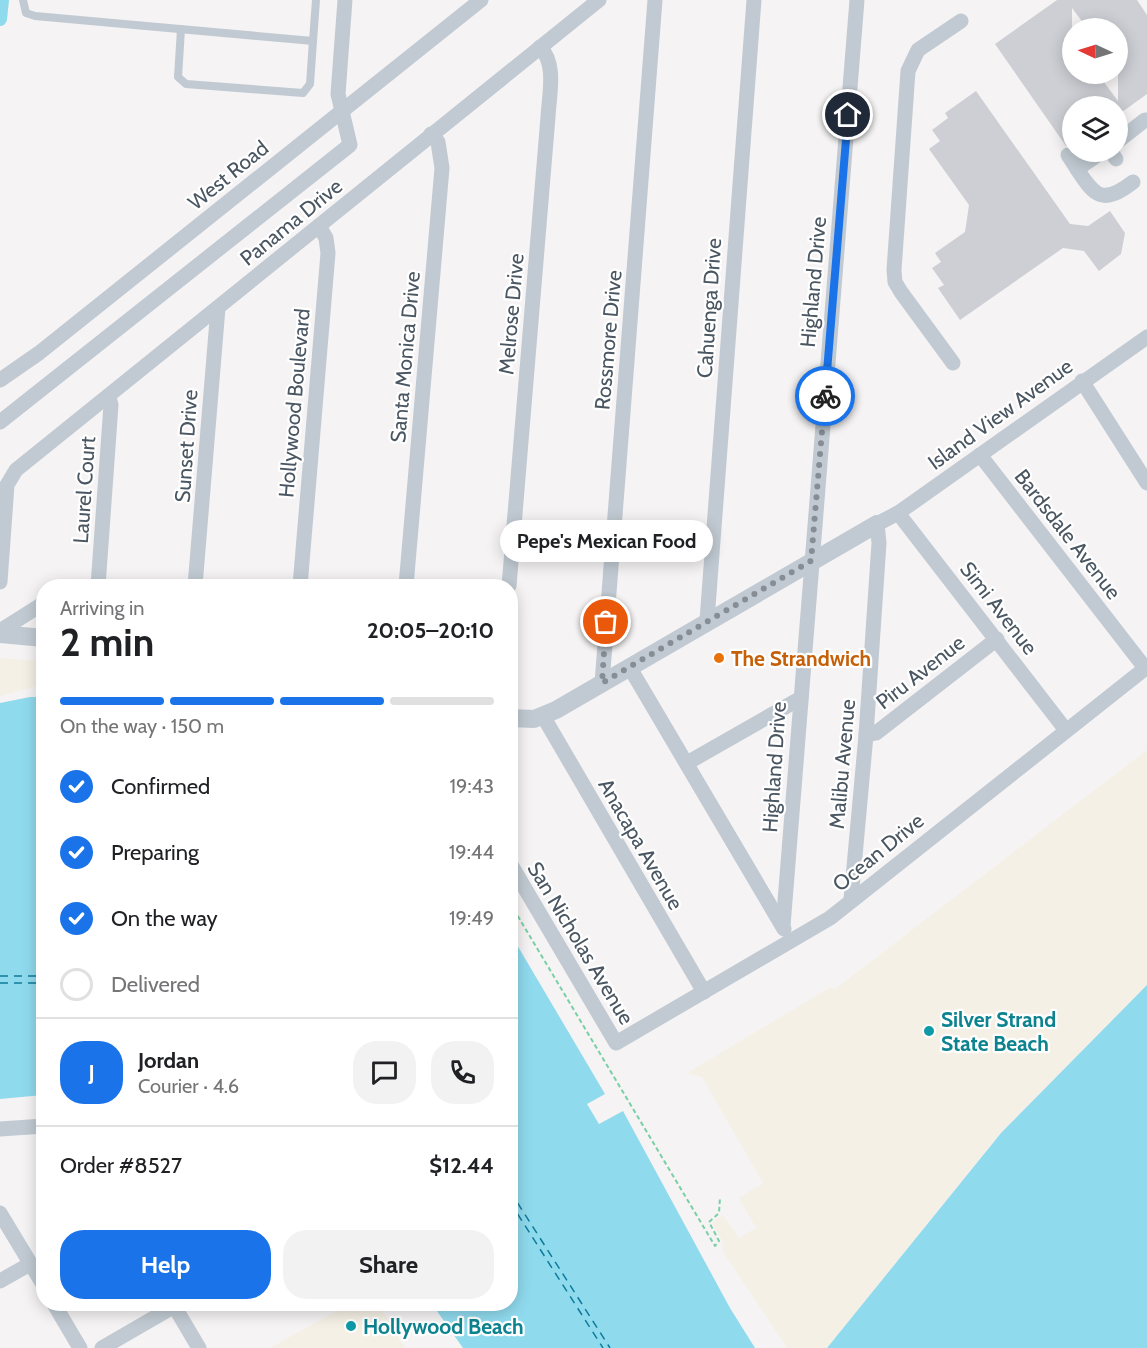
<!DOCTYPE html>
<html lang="en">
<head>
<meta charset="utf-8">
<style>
	:root { --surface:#fff; --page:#f2f2f2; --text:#202124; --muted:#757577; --line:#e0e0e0; --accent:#1a73e8 }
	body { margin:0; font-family:Cabin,sans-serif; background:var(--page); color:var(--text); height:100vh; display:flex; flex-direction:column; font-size:22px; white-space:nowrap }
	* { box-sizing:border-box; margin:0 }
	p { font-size:20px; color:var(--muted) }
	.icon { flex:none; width:33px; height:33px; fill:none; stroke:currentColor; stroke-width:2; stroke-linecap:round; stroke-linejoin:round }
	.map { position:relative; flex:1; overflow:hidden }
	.sheet { position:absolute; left:36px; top:579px; width:482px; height:732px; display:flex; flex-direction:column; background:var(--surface); border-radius:24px; box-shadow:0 3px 15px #0003 }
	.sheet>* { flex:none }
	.needle { width:39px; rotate:274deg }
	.fabs { position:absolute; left:1062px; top:18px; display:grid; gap:12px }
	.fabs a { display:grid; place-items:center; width:66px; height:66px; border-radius:50%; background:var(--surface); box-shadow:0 3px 15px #0003; font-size:30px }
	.pin { position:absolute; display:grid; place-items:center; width:51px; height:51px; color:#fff; margin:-26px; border:3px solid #fff; border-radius:50%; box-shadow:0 2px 6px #0007 }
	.courier { position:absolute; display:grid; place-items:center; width:60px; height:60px; margin:-30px; border:4px solid #1a73e8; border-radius:50%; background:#fff; color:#222; box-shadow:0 2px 8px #0007 }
	.bubble { position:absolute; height:42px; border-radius:21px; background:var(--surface); box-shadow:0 3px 15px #0003; font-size:20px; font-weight:800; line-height:42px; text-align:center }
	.overview em { font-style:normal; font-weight:800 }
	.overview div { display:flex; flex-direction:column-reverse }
	.overview { display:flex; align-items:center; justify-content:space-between; height:102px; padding:0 24px }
	h1 { font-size:39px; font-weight:800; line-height:45px }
	.bar { display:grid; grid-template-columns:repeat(4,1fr); gap:9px 6px; align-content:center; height:72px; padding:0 24px }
	.bar i { height:8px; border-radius:4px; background:var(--line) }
	.bar .current { background:var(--accent) }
	.bar p { grid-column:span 4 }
	.line { display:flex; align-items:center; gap:15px; padding:0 24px; border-top:2px solid var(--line) }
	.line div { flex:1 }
	.round { display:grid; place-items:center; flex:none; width:63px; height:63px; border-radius:24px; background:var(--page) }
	ol { padding:0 24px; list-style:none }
	li { display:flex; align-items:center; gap:18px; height:66px }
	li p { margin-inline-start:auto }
	li .icon { padding:6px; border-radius:50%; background:var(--accent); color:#fff; stroke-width:4 }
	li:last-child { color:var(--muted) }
	li i { width:33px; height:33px; border:3px solid var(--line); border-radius:50% }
	.cta { display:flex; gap:12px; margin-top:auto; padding:12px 24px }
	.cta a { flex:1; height:69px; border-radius:24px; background:var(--accent); color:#fff; font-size:24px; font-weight:800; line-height:69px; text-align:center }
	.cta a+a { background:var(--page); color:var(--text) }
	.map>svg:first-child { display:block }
	.sand { fill:#f5f0e5 }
	.water { fill:#90daee }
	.pier { fill:#f5f3f3 }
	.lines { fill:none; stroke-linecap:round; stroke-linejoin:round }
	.canal { stroke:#90daee; stroke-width:14 }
	.ferry { stroke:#0c7c9b; stroke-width:1.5; stroke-dasharray:8 6; stroke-linecap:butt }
	.building { fill:#cdcfd5; fill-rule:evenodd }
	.path { stroke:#7ad0a6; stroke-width:2; stroke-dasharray:4.5 3; stroke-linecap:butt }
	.service { stroke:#c1cad2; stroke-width:8 }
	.minor { stroke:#c1cad2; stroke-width:15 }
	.tertiary { stroke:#c1cad2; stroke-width:18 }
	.done { stroke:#868d94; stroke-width:6; stroke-dasharray:0 10.8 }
	.route { stroke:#1a73e8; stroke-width:8 }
	.food-dot { fill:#e8710a; stroke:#fff; stroke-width:2 }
	.culture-dot { fill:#0f9aa8; stroke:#fff; stroke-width:2 }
	.labels { text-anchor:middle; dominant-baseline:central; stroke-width:4.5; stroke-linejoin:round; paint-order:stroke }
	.street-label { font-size:21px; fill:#4a5661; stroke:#fff }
	.food-label { font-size:21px; font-weight:bold; fill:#c56008; stroke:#fff; text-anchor:start }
	.culture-label { font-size:21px; font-weight:bold; fill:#0d838f; stroke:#fff; text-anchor:start }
</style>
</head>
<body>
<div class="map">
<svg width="1147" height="1348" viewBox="0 0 1147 1348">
	<rect width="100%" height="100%" fill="#f5f3f3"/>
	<g class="sand">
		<polygon points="0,658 43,661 43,687 0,699"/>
		<polygon points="1147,750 1147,985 1000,1133 827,1348 787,1348 723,1252 723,1242 712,1223 723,1215 739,1238 756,1228 739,1198 763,1183 702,1077 687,1073 831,987 835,989"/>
		<polygon points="349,1304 378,1304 405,1348 270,1348"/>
	</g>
	<g class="water">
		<polygon points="43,687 43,1095 0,1099 0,699"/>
		<polygon points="510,933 605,1094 587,1104 599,1124 623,1111 730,1308 755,1348 463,1348 432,1304 510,1304"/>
		<polygon points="1147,985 1147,1348 827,1348 1001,1133"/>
	</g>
	<polygon class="pier" points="44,684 43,697 30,697 0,703 0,696"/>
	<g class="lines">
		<polyline class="canal" points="0,19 2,0"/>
		<g class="ferry">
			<polyline points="0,976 44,976"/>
			<polyline points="0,983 44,983"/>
			<polyline points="510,1191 610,1348"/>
			<polyline points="510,1202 603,1348"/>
		</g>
	</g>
	<g class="building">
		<path d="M1057,0H1137L1147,15V94L1118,115V106H1072V146H1066L995,44ZM1072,8L1087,28H1118V101L1098,74H1072Z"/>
		<polygon points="976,91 1070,224 1088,226 1110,211 1125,233 1121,254 1099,271 1084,251 1063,248 960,320 938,288 944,285 932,268 941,262 935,253 965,232 969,205 929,149 940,141 932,130 948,118 945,113"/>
	</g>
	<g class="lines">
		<polyline class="path" points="510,903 715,1246 719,1241 709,1222 719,1213 720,1197"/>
		<g class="service">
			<polyline points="23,0 26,13 35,16 313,41 316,0"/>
			<polyline points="181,29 178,77 186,84 303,93 310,84 313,41"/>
		</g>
		<g class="minor">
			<polyline points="1118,141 1145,120"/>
			<polyline points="1111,152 1116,159"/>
			<polyline points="1068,155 1077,169 1102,152"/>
			<path d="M1077,169C1095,197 1103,205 1133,182"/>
			<polyline points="953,363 901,292 895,282 894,270 908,71 918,50 961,21"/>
			<polyline points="0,380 39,353 481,0"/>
			<polyline points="1082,381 1147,483"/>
			<polyline points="0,422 350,145 338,94 345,0"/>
			<polyline points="980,455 1145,668"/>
			<polyline points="898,513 1065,729"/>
			<polyline points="0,582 7,485 16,470 599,0"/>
			<polyline points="98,586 111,405 109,397"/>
			<polyline points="195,586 218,308"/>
			<polyline points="300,586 328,253 326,238 319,226"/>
			<polyline points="406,586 442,168 438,142 431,134"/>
			<path d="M509,586L548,117C549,95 557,64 540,47"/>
			<polyline points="707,620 754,0"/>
			<polyline points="0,631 44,603"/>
			<polyline points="630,668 784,929"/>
			<polyline points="602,683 655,0"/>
			<polyline points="543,716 704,992"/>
			<polyline points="866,735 876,733 997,639"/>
			<polyline points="687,763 801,698"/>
			<polyline points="510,863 616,1043 830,918 1147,667"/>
			<polyline points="851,900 866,735 879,543 877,524 898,513 1147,337"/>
			<polyline points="783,926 857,0"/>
			<polyline points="0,1129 44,1126"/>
			<polyline points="0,1213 44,1286"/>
			<polyline points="0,1281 30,1264"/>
			<polyline points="54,1304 80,1348"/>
			<polyline points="173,1304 199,1348"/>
			<polyline points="102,1348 178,1304"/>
		</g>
		<g class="tertiary">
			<polyline points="0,634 44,638"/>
			<polyline points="510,718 534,719 556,710 877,524"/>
		</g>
	</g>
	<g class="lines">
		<polyline class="done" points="606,622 602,683 811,561 825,396"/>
		<polyline class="route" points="825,396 848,115"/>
	</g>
	<circle class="food-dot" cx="719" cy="658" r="6"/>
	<g class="culture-dot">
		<circle cx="929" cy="1031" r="6"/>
		<circle cx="351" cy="1326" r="6"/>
	</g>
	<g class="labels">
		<g class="street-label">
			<text transform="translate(228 175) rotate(-39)">West Road</text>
			<text transform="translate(291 222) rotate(-39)">Panama Drive</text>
			<text transform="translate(813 282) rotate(-85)">Highland Drive</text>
			<text transform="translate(709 308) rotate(-86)">Cahuenga Drive</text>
			<text transform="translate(511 314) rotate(-85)">Melrose Drive</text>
			<text transform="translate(608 340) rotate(-85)">Rossmore Drive</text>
			<text transform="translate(405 357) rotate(-85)">Santa Monica Drive</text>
			<text transform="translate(294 403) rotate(-85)">Hollywood Boulevard</text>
			<text transform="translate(1000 414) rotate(-36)">Island View Avenue</text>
			<text transform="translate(186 446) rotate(-86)">Sunset Drive</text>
			<text transform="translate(84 490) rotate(-86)">Laurel Court</text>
			<text transform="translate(1068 534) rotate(52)">Bardsdale Avenue</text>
			<text transform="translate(999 608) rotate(52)">Simi Avenue</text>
			<text transform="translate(920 672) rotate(-38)">Piru Avenue</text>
			<text transform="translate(842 764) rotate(-85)">Malibu Avenue</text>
			<text transform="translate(774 767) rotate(-86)">Highland Drive</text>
			<text transform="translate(641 844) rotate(60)">Anacapa Avenue</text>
			<text transform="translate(878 852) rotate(-39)">Ocean Drive</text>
			<text transform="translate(581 943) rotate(59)">San Nicholas Avenue</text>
		</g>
		<g class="food-label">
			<text x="731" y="658">The Strandwich</text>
		</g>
		<g class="culture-label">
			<text x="941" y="1019">Silver Strand<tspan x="941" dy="24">State Beach</tspan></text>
			<text x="363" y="1326">Hollywood Beach</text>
		</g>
	</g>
</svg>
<div class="fabs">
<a><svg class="needle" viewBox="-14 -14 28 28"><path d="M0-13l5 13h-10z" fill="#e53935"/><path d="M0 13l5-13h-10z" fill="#757577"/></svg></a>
<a><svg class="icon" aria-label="layers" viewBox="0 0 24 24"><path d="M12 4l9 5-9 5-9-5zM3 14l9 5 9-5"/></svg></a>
</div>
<div class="pin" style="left:606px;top:622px;background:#ea580c"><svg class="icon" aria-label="bag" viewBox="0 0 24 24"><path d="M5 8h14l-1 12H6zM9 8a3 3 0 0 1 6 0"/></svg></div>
<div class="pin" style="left:848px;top:115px;background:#1f2937"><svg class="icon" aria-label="home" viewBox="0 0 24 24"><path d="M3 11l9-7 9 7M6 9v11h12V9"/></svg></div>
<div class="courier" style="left:825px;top:396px"><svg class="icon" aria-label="bike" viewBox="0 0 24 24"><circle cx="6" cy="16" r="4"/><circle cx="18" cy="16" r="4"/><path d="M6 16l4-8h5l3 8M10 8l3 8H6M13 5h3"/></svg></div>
<div class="bubble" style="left:500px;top:520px;width:213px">Pepe's Mexican Food</div>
<section class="sheet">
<div class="overview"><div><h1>2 min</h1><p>Arriving in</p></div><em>20:05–20:10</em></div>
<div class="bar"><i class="current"></i><i class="current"></i><i class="current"></i><i></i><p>On the way · 150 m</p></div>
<ol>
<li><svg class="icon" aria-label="check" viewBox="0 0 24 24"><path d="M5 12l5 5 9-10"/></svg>Confirmed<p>19:43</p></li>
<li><svg class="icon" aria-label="check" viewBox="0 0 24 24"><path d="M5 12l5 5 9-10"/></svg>Preparing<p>19:44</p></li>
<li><svg class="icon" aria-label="check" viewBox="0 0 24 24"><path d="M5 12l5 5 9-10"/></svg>On the way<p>19:49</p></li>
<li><i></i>Delivered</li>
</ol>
<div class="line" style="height:108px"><b class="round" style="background:var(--accent);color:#fff">J</b><div><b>Jordan</b><p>Courier · 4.6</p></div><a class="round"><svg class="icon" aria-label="chat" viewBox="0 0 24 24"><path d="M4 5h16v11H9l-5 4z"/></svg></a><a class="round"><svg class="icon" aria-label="phone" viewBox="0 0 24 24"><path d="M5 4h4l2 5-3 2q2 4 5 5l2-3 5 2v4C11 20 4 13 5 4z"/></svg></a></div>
<div class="line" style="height:78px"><div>Order #8527</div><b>$12.44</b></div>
<div class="cta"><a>Help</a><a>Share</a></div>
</section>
</div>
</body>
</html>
